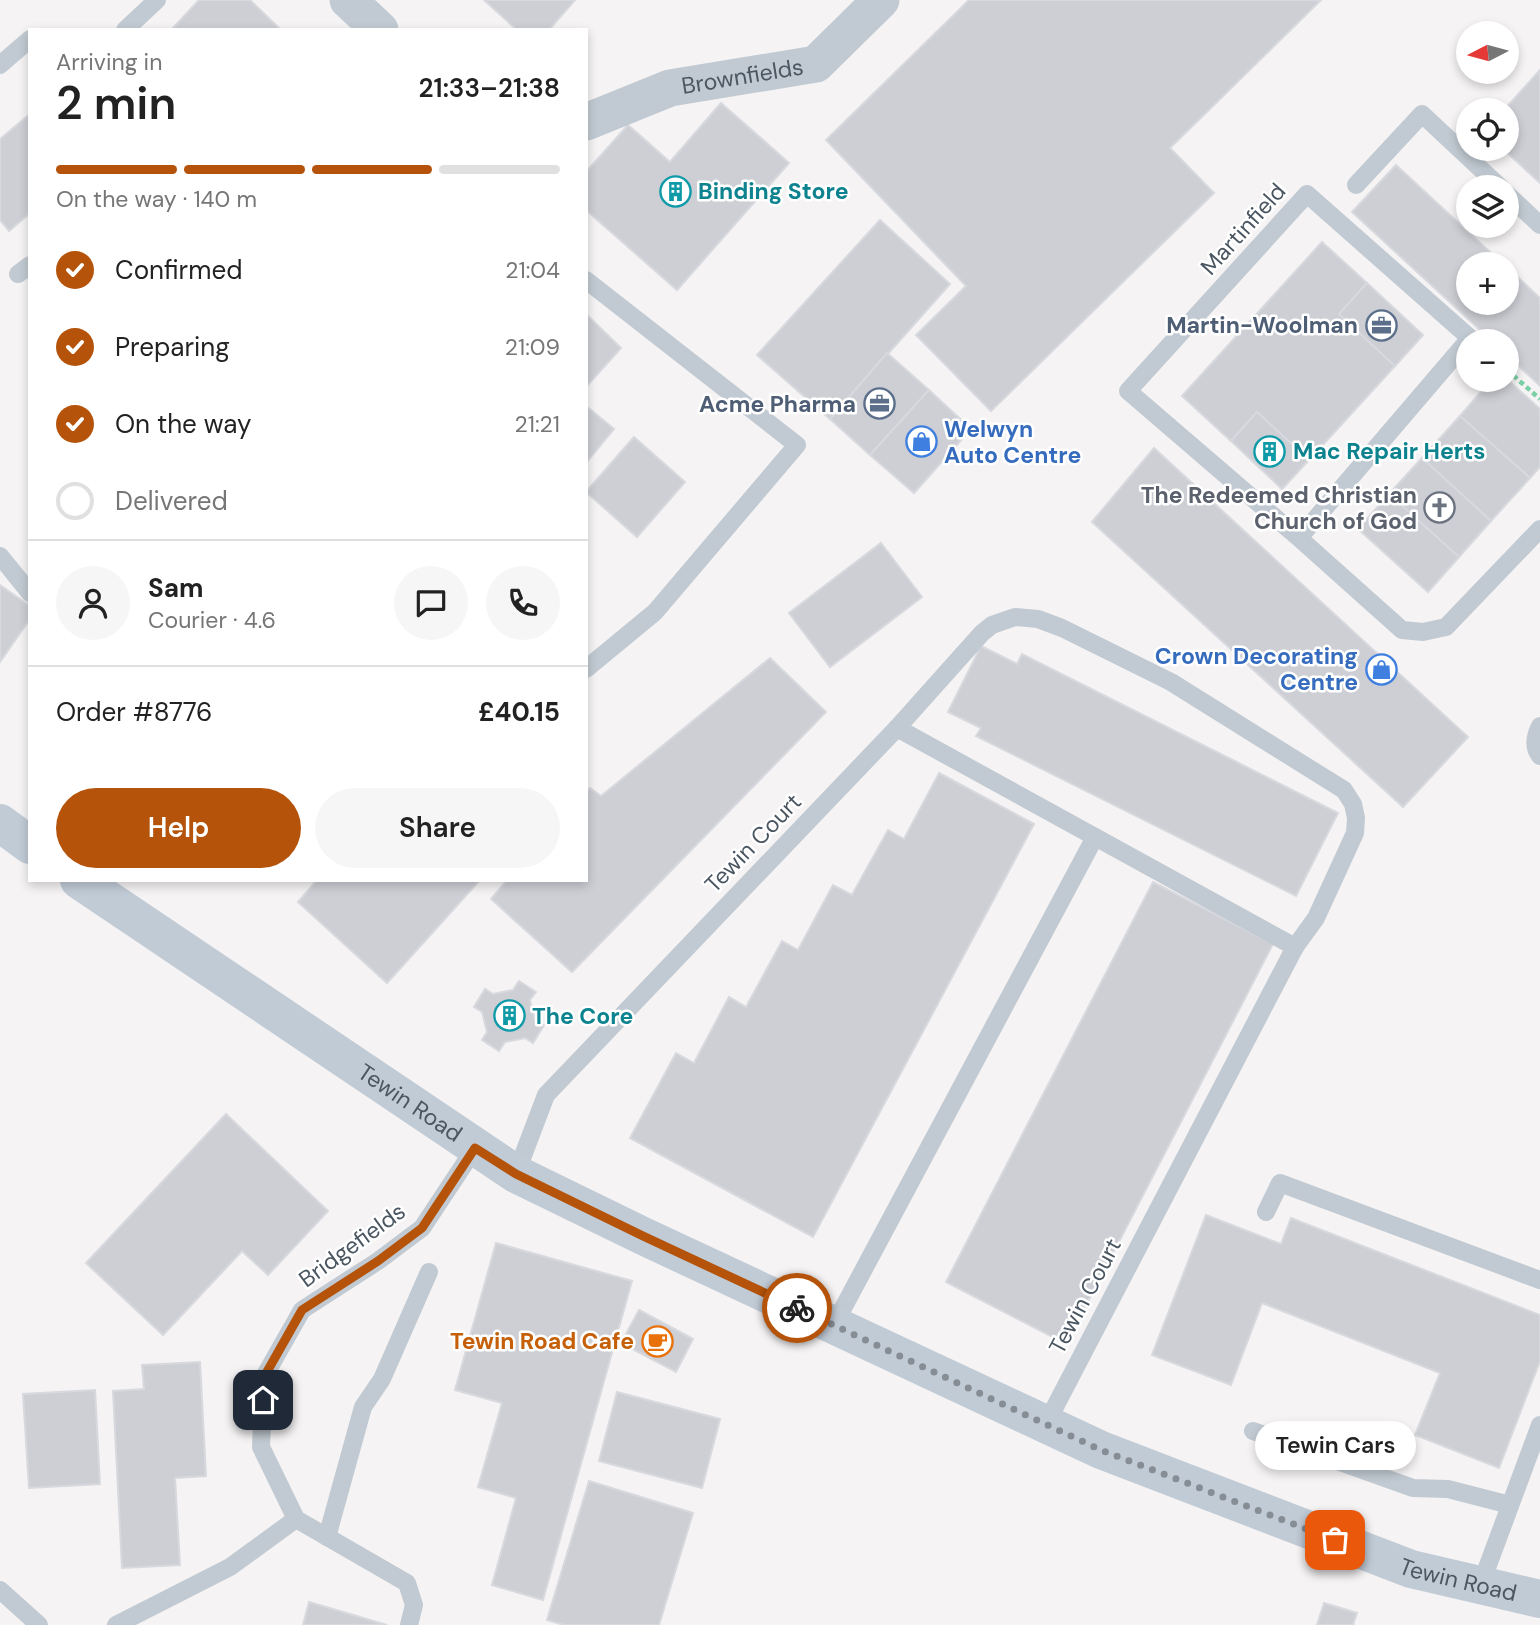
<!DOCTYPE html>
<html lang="en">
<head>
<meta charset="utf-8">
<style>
	:root { --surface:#fff; --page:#f6f6f6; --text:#222; --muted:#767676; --line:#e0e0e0; --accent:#b45309 }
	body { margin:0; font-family:"DM Sans",sans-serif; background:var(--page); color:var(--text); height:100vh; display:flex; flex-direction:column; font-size:26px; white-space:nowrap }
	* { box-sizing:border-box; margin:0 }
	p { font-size:23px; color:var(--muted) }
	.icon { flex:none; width:38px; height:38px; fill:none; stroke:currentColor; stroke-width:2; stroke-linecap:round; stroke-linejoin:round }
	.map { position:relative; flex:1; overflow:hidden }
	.panel { position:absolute; left:28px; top:28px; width:560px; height:854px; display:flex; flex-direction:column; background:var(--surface); border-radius:0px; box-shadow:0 4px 10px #0003 }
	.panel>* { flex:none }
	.needle { width:46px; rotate:264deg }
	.fabs { position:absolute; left:1456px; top:21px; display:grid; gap:14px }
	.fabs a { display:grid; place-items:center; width:63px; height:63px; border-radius:50%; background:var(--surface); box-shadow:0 4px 10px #0003; font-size:35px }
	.pin { position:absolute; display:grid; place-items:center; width:60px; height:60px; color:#fff; margin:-30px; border-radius:14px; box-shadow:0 4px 10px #0006 }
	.courier { position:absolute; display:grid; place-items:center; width:70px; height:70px; margin:-35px; border:5px solid #b45309; border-radius:50%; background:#fff; color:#222; box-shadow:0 2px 9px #0007 }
	.bubble { position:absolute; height:49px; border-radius:24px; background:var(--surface); box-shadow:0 4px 10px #0003; font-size:23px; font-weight:600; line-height:49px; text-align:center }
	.headline em { font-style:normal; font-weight:600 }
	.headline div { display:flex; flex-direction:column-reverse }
	.headline { display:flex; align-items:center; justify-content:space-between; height:119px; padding:0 28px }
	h1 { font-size:46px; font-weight:600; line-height:52px }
	.bar { display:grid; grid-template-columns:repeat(4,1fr); gap:10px 7px; align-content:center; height:84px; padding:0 28px }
	.bar i { height:9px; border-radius:5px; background:var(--line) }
	.bar .active { background:var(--accent) }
	.bar p { grid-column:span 4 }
	.line { display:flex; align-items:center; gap:18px; padding:0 28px; border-top:2px solid var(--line) }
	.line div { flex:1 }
	.round { display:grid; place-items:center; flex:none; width:74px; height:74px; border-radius:37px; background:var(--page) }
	ol { padding:0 28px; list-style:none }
	li { display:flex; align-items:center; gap:21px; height:77px }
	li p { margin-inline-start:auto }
	li .icon { padding:7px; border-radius:50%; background:var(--accent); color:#fff; stroke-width:4 }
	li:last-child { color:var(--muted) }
	li i { width:38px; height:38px; border:4px solid var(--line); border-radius:50% }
	.primary-button { display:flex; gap:14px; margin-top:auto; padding:14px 28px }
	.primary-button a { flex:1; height:80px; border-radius:42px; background:var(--accent); color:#fff; font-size:28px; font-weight:600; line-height:80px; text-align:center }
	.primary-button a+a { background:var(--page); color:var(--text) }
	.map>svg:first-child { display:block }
	.building { fill:#cdcfd5; stroke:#d7d9de; stroke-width:2 }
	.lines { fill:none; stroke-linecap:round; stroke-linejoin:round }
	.path { stroke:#7ad0a6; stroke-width:4.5; stroke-dasharray:5 3.5; stroke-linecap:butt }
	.lane { stroke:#c1cad2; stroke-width:18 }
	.street { stroke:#c1cad2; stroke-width:37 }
	.secondary { stroke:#c1cbd6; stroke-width:38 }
	.done { stroke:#868d94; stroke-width:7; stroke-dasharray:0 12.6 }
	.route { stroke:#b45309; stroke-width:9 }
	.labels { text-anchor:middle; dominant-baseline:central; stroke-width:5; stroke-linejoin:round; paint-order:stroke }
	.street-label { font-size:23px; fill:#4a5661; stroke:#fff }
	.culture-label { font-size:23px; font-weight:bold; fill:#0d838f; stroke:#fff; text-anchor:start }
	.service-label { font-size:23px; font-weight:bold; fill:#4e5e75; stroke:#fff; text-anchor:end }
	.shop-label { font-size:23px; font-weight:bold; fill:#366cbe; stroke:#fff; text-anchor:start }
	.worship-label { font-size:23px; font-weight:bold; fill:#5b616d; stroke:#fff; text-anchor:end }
	.food-label { font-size:23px; font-weight:bold; fill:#c56008; stroke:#fff; text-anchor:end }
</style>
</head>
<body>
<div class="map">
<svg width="1540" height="1625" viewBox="0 0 1540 1625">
	<rect width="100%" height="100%" fill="#f5f3f3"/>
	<g class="building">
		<polygon points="199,0 250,0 281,30 171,30"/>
		<polygon points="484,0 575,0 549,30 517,30"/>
		<polygon points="969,0 1321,0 1170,148 1214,193 991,411 916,335 966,286 826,140"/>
		<polygon points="1540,70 1540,183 1503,149 1507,149 1507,110 1504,110"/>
		<polygon points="721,103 789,163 677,290 586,210 586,172 628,125 670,162"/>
		<polygon points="30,114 30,213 9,231 0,220 0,139"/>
		<polygon points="1396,165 1503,264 1468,264 1468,303 1507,303 1507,267 1540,298 1540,386 1507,355 1507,341 1492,341 1352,212"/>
		<polygon points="880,220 950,284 830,419 757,355"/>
		<polygon points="1322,242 1367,283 1339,314 1395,366 1309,460 1257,412 1231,441 1182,396"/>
		<polygon points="1367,283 1423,335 1395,366 1339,314"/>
		<polygon points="586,314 621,348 586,387"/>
		<polygon points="887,353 929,390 870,455 830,419"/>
		<polygon points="1507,379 1540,409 1540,467 1530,478 1460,416 1491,380"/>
		<polygon points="929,390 971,429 914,493 870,455"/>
		<polygon points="586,406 614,429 586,463"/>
		<polygon points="1257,412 1309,460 1282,489 1231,441"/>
		<polygon points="1460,416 1530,478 1491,521 1422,458"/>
		<polygon points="634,437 685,482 637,537 586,492"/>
		<polygon points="1154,448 1468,737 1403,807 1092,522"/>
		<polygon points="1422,458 1491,521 1459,557 1389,494"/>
		<polygon points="1389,494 1459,557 1428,592 1358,529"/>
		<polygon points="881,543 922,597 830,667 789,613"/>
		<polygon points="0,585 30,606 30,619 0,662"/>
		<polygon points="981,646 1017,664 1022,654 1338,813 1296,896 976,736 981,728 948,712"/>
		<polygon points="770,658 826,712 572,972 491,899 507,880 586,880 586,792 590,788 601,796"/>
		<polygon points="939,773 1034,824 813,1237 630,1138 676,1053 694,1063 729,997 746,1007 782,941 798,950 833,885 852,895 888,830 904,839"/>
		<polygon points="317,880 480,880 387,983 298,902"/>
		<polygon points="1153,882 1273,944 1066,1344 946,1282"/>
		<polygon points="519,981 536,992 530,1000 535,1020 544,1025 533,1043 525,1038 505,1042 499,1051 482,1040 487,1032 482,1012 474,1007 485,989 493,994 513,990"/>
		<polygon points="226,1114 328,1211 268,1275 242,1251 163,1335 86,1263"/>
		<polygon points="1206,1215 1281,1244 1291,1218 1540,1315 1540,1361 1499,1468 1415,1435 1440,1373 1262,1303 1231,1385 1152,1355"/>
		<polygon points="496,1243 632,1281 543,1600 492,1585 516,1498 478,1487 502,1403 455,1390"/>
		<polygon points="639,1310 693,1339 676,1372 621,1343"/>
		<polygon points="200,1362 206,1476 175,1478 180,1565 122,1568 113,1391 144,1389 142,1365"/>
		<polygon points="95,1390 100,1484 29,1488 23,1394"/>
		<polygon points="617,1392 720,1419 702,1488 599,1461"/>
		<polygon points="589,1481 693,1513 659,1625 564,1625 547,1620"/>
		<polygon points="309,1602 387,1625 303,1625"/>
		<polygon points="1324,1603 1357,1613 1353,1625 1317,1625"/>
	</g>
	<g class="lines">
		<polyline class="path" points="1507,370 1540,399"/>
		<g class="lane">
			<polyline points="125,30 157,0"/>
			<polyline points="0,65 30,39"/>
			<polyline points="1356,185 1422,114 1500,187"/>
			<polyline points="1507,194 1540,225"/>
			<polyline points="18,274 30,265"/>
			<polyline points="586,280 797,445 655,612 586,669"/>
			<polyline points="1299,538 1470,338 1307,194 1128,391 1299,538 1402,630 1423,632 1446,627 1540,529"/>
			<polyline points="0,556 30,593"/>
			<path d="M1540,726C1535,736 1533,747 1540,756"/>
			<polyline points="897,728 982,633 992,625 1015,617 1038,619 1062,628 1171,682 1344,790 1353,804 1356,818 1355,833 1316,918 1295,947"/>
			<polyline points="516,1174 546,1095 897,728 1295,947 1046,1424"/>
			<polyline points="1266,1212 1280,1183 1540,1280"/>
			<polyline points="834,1325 1095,837"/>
			<polyline points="1253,1431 1413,1488 1448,1489 1510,1505"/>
			<polyline points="327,1537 363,1407 382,1379 429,1272"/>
			<polyline points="1481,1584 1540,1425"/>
			<polyline points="0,1590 39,1625"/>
			<polyline points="116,1625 230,1567 296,1519"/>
			<polyline points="409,1625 414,1605 407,1583 296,1519 261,1447 264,1377 302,1310 378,1261 422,1228 475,1148"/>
		</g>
		<g class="street">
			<polyline points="348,0 380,30"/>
			<path id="s1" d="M586,122L670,88L816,64L881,0"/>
		</g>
		<g class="secondary">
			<polyline points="0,823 30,845"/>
			<path id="s2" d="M79,880L516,1174L643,1236L1101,1450L1411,1569L1540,1599"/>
		</g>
	</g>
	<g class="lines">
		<polyline class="done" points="797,1308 1101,1450 1335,1540"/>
		<polyline class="route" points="263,1400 264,1377 302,1310 378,1261 422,1228 475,1148 516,1174 643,1236 797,1308"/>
	</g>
	<defs>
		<symbol id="building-ring" viewBox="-11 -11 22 22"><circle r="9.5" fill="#fff" stroke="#0f9aa8" stroke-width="1.5"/><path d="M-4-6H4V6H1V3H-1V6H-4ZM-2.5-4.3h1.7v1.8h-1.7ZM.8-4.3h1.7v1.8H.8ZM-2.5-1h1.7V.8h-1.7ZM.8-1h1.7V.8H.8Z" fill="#0f9aa8"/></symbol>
		<symbol id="office-ring" viewBox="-11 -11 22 22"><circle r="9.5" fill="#fff" stroke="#5c6f8a" stroke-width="1.5"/><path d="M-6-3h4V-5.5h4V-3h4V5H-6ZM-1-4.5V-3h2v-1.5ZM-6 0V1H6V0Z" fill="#5c6f8a"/></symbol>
		<symbol id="shop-ring" viewBox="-11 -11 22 22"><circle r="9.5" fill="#fff" stroke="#3f7fe0" stroke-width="1.5"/><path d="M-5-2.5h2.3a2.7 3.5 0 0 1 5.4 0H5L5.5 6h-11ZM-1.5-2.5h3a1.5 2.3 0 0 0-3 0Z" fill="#3f7fe0"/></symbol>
		<symbol id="church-ring" viewBox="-11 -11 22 22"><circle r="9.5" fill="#fff" stroke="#6b7280" stroke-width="1.5"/><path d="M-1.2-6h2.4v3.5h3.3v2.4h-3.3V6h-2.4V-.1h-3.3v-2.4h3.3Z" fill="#6b7280"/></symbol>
		<symbol id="cafe-ring" viewBox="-11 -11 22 22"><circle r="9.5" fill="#fff" stroke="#e8710a" stroke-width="1.5"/><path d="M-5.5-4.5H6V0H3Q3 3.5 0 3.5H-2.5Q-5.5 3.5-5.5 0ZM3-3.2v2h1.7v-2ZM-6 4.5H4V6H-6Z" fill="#e8710a"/></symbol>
	</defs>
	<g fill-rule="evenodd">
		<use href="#building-ring" x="658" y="174" width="35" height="35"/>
		<use href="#office-ring" x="1364" y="308" width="35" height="35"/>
		<use href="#office-ring" x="862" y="386" width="35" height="35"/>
		<use href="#shop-ring" x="904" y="424" width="35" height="35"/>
		<use href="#building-ring" x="1252" y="434" width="35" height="35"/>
		<use href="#church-ring" x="1422" y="490" width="35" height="35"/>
		<use href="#shop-ring" x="1364" y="652" width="35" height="35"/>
		<use href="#building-ring" x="492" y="998" width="35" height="35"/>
		<use href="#cafe-ring" x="640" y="1324" width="35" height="35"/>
	</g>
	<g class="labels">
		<g class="street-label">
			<text stroke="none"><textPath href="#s1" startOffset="164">Brownfields</textPath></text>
			<text transform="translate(1243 229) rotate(-48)">Martinfield</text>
			<text transform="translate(753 843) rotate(-46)">Tewin Court</text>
			<text stroke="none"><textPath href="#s2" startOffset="399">Tewin Road</textPath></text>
			<text transform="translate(352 1245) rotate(-36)">Bridgefields</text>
			<text transform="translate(1085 1296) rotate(-62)">Tewin Court</text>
			<text stroke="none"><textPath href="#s2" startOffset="1554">Tewin Road</textPath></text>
		</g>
		<g class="culture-label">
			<text x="698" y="191">Binding Store</text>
			<text x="1293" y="451">Mac Repair Herts</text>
			<text x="532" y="1016">The Core</text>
		</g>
		<g class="service-label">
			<text x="1358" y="325">Martin-Woolman</text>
			<text x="856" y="404">Acme Pharma</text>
		</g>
		<g class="shop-label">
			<text x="944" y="429">Welwyn<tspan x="944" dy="26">Auto Centre</tspan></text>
			<text x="1358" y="656" text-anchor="end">Crown Decorating<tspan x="1358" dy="26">Centre</tspan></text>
		</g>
		<g class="worship-label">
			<text x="1417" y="495">The Redeemed Christian<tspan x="1417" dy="26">Church of God</tspan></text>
		</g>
		<g class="food-label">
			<text x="634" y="1341">Tewin Road Cafe</text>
		</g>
	</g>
</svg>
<div class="fabs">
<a><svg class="needle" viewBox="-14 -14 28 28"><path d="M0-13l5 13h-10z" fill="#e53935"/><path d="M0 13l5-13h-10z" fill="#767676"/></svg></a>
<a><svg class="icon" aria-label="locate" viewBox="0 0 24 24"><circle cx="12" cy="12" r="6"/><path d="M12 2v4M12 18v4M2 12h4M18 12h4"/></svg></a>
<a><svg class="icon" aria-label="layers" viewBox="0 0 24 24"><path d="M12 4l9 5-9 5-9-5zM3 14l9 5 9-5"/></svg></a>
<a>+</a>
<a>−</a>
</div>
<div class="pin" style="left:1335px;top:1540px;background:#ea580c"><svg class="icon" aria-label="bag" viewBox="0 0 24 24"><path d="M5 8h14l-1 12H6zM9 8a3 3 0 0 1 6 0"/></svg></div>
<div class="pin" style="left:263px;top:1400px;background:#1f2937"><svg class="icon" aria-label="home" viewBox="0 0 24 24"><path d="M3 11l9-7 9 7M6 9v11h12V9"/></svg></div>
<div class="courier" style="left:797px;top:1308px"><svg class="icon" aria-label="bike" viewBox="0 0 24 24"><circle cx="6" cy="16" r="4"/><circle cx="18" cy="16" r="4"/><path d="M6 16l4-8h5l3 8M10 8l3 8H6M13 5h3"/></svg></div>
<div class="bubble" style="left:1255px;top:1421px;width:161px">Tewin Cars</div>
<section class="panel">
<div class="headline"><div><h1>2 min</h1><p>Arriving in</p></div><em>21:33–21:38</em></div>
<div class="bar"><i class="active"></i><i class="active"></i><i class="active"></i><i></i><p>On the way · 140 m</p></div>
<ol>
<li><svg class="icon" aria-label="check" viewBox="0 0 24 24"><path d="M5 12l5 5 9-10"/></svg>Confirmed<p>21:04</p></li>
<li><svg class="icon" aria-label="check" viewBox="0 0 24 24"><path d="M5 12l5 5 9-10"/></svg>Preparing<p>21:09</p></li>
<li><svg class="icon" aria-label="check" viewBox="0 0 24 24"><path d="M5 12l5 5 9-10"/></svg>On the way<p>21:21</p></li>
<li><i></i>Delivered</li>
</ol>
<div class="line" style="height:126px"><a class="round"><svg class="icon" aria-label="person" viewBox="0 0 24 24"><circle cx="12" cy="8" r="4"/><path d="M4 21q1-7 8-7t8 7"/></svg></a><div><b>Sam</b><p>Courier · 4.6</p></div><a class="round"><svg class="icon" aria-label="chat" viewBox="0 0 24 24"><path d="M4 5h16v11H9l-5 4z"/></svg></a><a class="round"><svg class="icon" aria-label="phone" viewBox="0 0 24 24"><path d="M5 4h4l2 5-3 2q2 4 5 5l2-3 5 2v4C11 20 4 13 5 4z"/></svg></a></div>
<div class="line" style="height:91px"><div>Order #8776</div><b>£40.15</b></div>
<div class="primary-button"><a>Help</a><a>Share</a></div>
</section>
</div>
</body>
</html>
